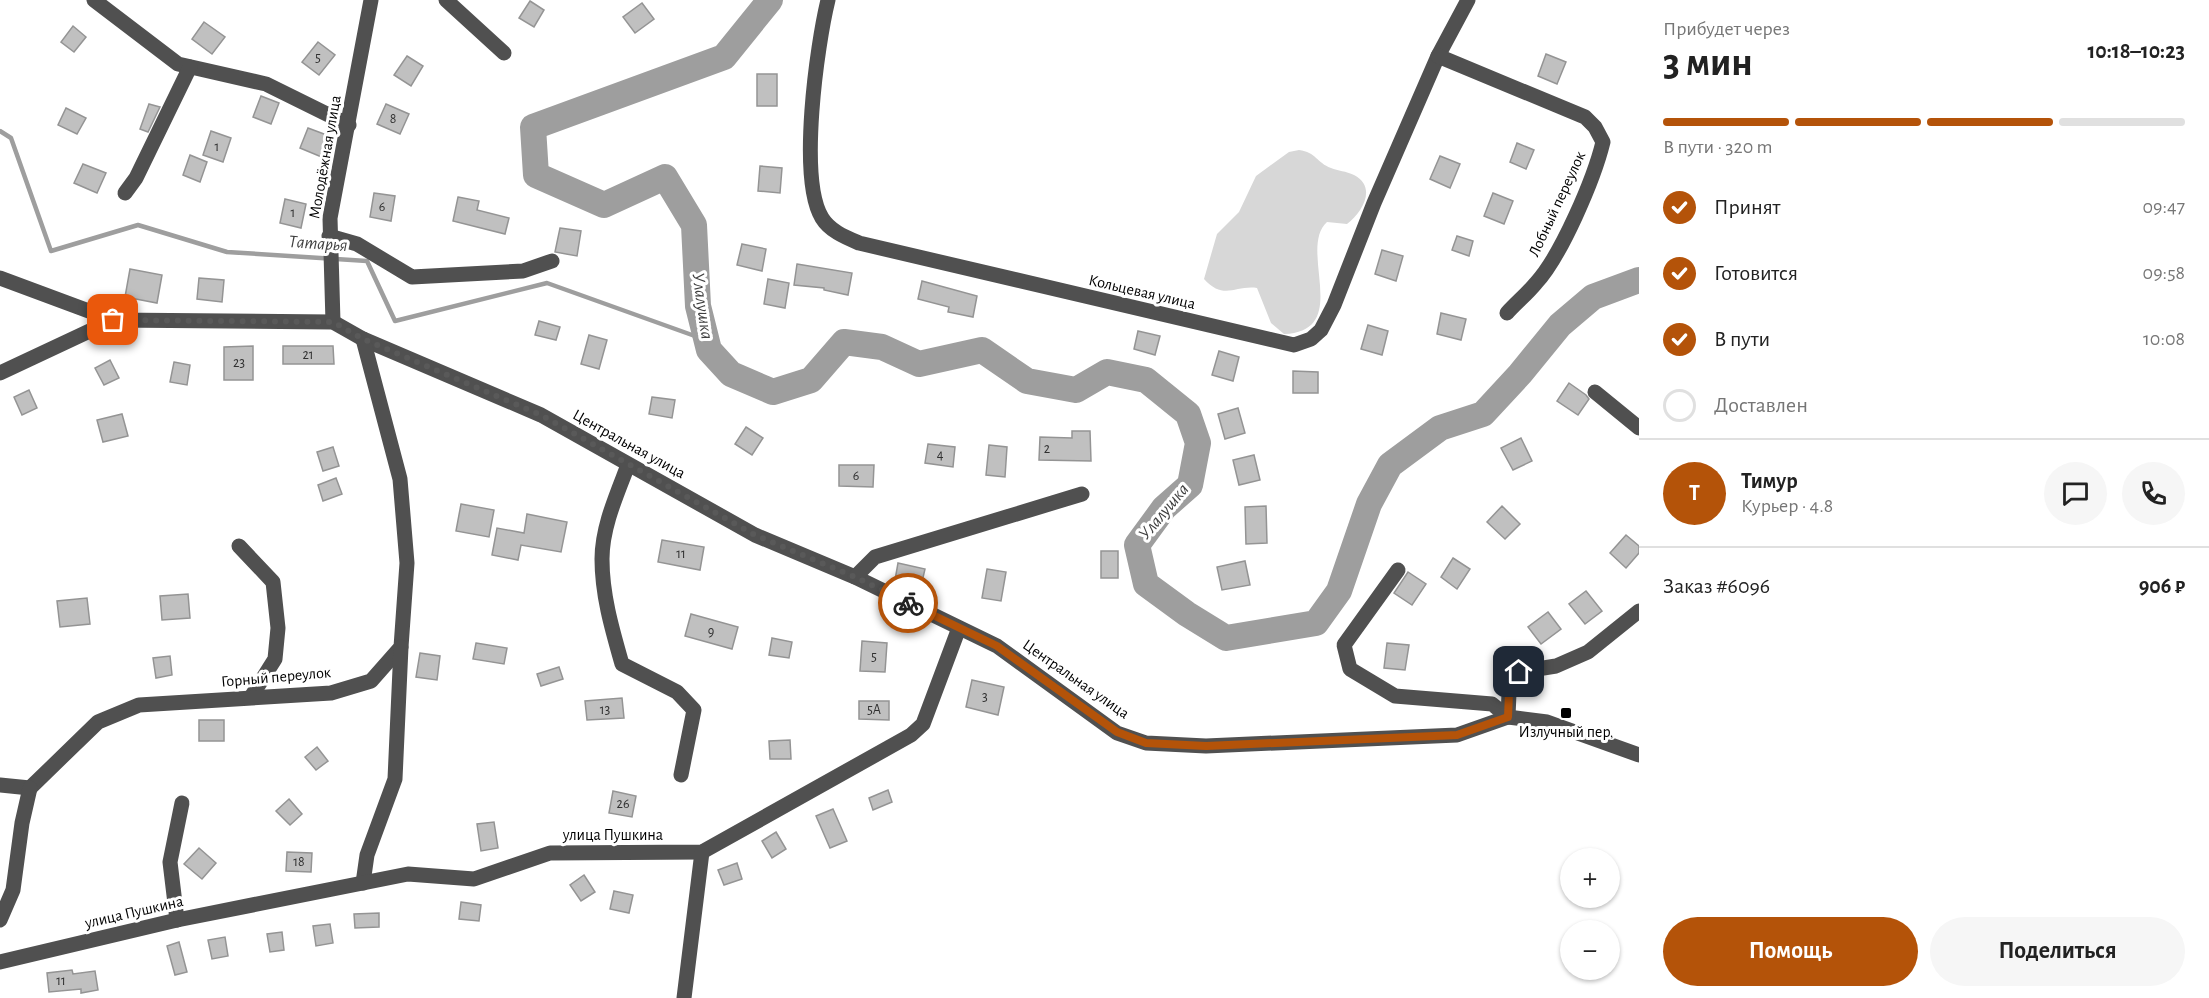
<!DOCTYPE html>
<html lang="ru">
<head>
<meta charset="utf-8">
<style>
	:root { --surface:#fff; --page:#f6f6f6; --text:#222; --muted:#767676; --line:#e0e0e0; --accent:#b45309 }
	body { margin:0; font-family:"Alegreya Sans",sans-serif; background:var(--page); color:var(--text); height:100vh; display:flex; flex-direction:column; font-size:22px; white-space:nowrap }
	* { box-sizing:border-box; margin:0 }
	p { font-size:20px; color:var(--muted) }
	.icon { flex:none; width:33px; height:33px; fill:none; stroke:currentColor; stroke-width:2; stroke-linecap:round; stroke-linejoin:round }
	.map { position:relative; flex:1; overflow:hidden }
	.panel { display:flex; flex-direction:column; background:var(--surface); width:570px }
	.panel>* { flex:none }
	.controls { position:absolute; left:1560px; top:848px; display:grid; gap:12px }
	.controls a { display:grid; place-items:center; width:60px; height:60px; border-radius:50%; background:var(--surface); box-shadow:0 2px 4px #0004; font-size:30px }
	.pin { position:absolute; display:grid; place-items:center; width:51px; height:51px; color:#fff; margin:-26px; border-radius:12px; box-shadow:0 3px 9px #0006 }
	.courier { position:absolute; display:grid; place-items:center; width:60px; height:60px; margin:-30px; border:4px solid #b45309; border-radius:50%; background:#fff; color:#222; box-shadow:0 2px 8px #0007 }
	.overview em { font-style:normal; font-weight:700 }
	.overview div { display:flex; flex-direction:column-reverse }
	.overview { display:flex; align-items:center; justify-content:space-between; height:102px; padding:0 24px }
	h1 { font-size:39px; font-weight:700; line-height:45px }
	.bar { display:grid; grid-template-columns:repeat(4,1fr); gap:9px 6px; align-content:center; height:72px; padding:0 24px }
	.bar i { height:8px; border-radius:4px; background:var(--line) }
	.bar .on { background:var(--accent) }
	.bar p { grid-column:span 4 }
	.line { display:flex; align-items:center; gap:15px; padding:0 24px; border-top:2px solid var(--line) }
	.line div { flex:1 }
	.round { display:grid; place-items:center; flex:none; width:63px; height:63px; border-radius:32px; background:var(--page) }
	ol { padding:0 24px; list-style:none }
	li { display:flex; align-items:center; gap:18px; height:66px }
	li p { margin-inline-start:auto }
	li .icon { padding:6px; border-radius:50%; background:var(--accent); color:#fff; stroke-width:4 }
	li:last-child { color:var(--muted) }
	li i { width:33px; height:33px; border:3px solid var(--line); border-radius:50% }
	.button { display:flex; gap:12px; margin-top:auto; padding:12px 24px }
	.button a { flex:1; height:69px; border-radius:36px; background:var(--accent); color:#fff; font-size:24px; font-weight:700; line-height:69px; text-align:center }
	.button a+a { background:var(--page); color:var(--text) }
	main { display:flex; flex:1; min-height:0 }
	.map>svg:first-child { display:block }
	.green { fill:#d7d7d7 }
	.lines { fill:none; stroke-linecap:round; stroke-linejoin:round }
	.stream { stroke:#9e9e9e; stroke-width:4.5 }
	.river { stroke:#9e9e9e; stroke-width:26 }
	.building { fill:#c0c0c0; stroke:#949494; stroke-width:1.5 }
	.minor { stroke:#505050; stroke-width:15 }
	.done { stroke:#595959; stroke-width:6; stroke-dasharray:0 10.8 }
	.route { stroke:#b45309; stroke-width:8 }
	.poi-dot { fill:#000; stroke:#fff; stroke-width:2 }
	.labels { text-anchor:middle; dominant-baseline:central; stroke-width:6; stroke-linejoin:round; paint-order:stroke }
	.number-label { font-size:14px; fill:#303030 }
	.street-label { font-size:16px; fill:#000; stroke:#fff }
	.poi-label { font-size:16px; fill:#000; stroke:#fff }
	.water-label { font-size:18px; font-style:italic; fill:#3f3f3f; stroke:#fff }
</style>
</head>
<body>
<main>
<div class="map">
<svg width="1639" height="998" viewBox="0 0 1639 998">
	<rect width="100%" height="100%" fill="#fff"/>
	<path class="green" d="M1299,150C1316,152 1317,163 1331,168C1338,171 1346,171 1354,175C1377,187 1363,212 1347,224L1327,222C1297,249 1353,331 1284,334L1271,323L1257,288C1235,285 1224,301 1204,279L1217,234L1239,212L1256,176L1289,152Z"/>
	<g class="lines">
		<polyline class="stream" points="0,131 11,138 51,251 138,225 227,252 367,261 395,321 547,283 706,340"/>
		<polyline class="river" points="770,0 724,57 533,127 536,175 604,205 665,177 694,225 698,306 709,350 731,374 773,392 811,380 844,342 882,347 919,364 982,350 1027,381 1076,390 1107,372 1146,380 1188,414 1198,443 1190,485 1164,508 1137,545 1146,584 1187,614 1226,638 1316,623 1339,591 1369,504 1390,465 1440,428 1483,414 1520,374 1560,325 1593,297 1639,280"/>
	</g>
	<g class="building">
		<polygon points="530,1 544,10 534,27 519,18"/>
		<polygon points="642,3 654,19 635,33 623,17"/>
		<polygon points="204,22 225,37 212,54 192,39"/>
		<polygon points="73,26 86,37 74,52 61,42"/>
		<polygon points="318,42 335,55 319,75 302,62"/>
		<polygon points="1546,54 1566,62 1557,84 1538,76"/>
		<polygon points="407,56 423,66 411,86 394,75"/>
		<rect x="757" y="74" width="20" height="32"/>
		<polygon points="261,96 279,103 271,124 253,117"/>
		<polygon points="149,104 160,107 148,132 140,129"/>
		<polygon points="386,104 409,114 400,134 377,124"/>
		<polygon points="66,108 86,118 77,134 58,125"/>
		<polygon points="308,128 332,137 324,158 300,148"/>
		<polygon points="211,131 231,138 223,162 203,155"/>
		<polygon points="1517,143 1534,150 1526,169 1510,162"/>
		<polygon points="190,155 207,162 200,182 183,175"/>
		<polygon points="1440,156 1460,164 1450,188 1430,179"/>
		<polygon points="83,164 106,173 97,193 74,183"/>
		<polygon points="760,166 782,168 780,193 758,191"/>
		<polygon points="374,193 395,196 391,221 370,217"/>
		<polygon points="1493,193 1513,201 1504,224 1484,216"/>
		<polygon points="458,197 479,201 477,210 509,218 505,234 453,221"/>
		<polygon points="285,199 306,204 301,228 280,223"/>
		<polygon points="560,228 581,231 577,256 555,252"/>
		<polygon points="1457,236 1473,241 1469,256 1452,250"/>
		<polygon points="742,244 766,249 762,271 737,265"/>
		<polygon points="1382,250 1403,256 1396,281 1375,274"/>
		<polygon points="797,264 852,273 848,295 824,290 824,288 794,285"/>
		<polygon points="130,269 162,275 157,303 125,297"/>
		<polygon points="199,278 224,280 222,302 197,299"/>
		<polygon points="768,279 789,283 785,308 764,304"/>
		<polygon points="922,281 977,296 973,317 948,312 949,307 918,299"/>
		<polygon points="1441,313 1466,319 1461,340 1437,334"/>
		<polygon points="539,321 560,327 556,340 535,335"/>
		<polygon points="1368,325 1388,331 1382,355 1361,349"/>
		<polygon points="1138,331 1160,336 1155,355 1134,349"/>
		<polygon points="589,335 607,340 599,369 581,364"/>
		<polygon points="253,346 253,380 224,380 224,347"/>
		<polygon points="283,346 333,346 334,364 283,364"/>
		<polygon points="1219,351 1239,357 1233,381 1212,375"/>
		<polygon points="110,360 119,378 104,385 95,368"/>
		<polygon points="174,362 190,365 187,385 170,382"/>
		<polygon points="1293,371 1318,372 1318,393 1293,393"/>
		<polygon points="1569,383 1586,395 1589,399 1578,415 1557,401"/>
		<polygon points="29,390 37,408 22,415 14,397"/>
		<polygon points="652,397 675,400 672,418 649,414"/>
		<polygon points="1238,408 1245,433 1225,439 1218,414"/>
		<polygon points="122,414 128,436 103,442 97,420"/>
		<polygon points="746,427 763,438 752,455 735,444"/>
		<polygon points="1072,431 1090,431 1091,461 1039,460 1040,437 1072,438"/>
		<polygon points="1521,438 1532,461 1513,470 1501,448"/>
		<polygon points="928,444 955,447 953,467 925,463"/>
		<polygon points="989,445 1007,447 1005,477 986,475"/>
		<polygon points="333,447 339,466 323,471 317,452"/>
		<polygon points="1254,455 1260,480 1239,485 1233,460"/>
		<polygon points="839,465 874,465 873,487 839,486"/>
		<polygon points="336,478 342,494 323,501 318,485"/>
		<polygon points="461,504 494,510 489,537 456,531"/>
		<polygon points="1266,506 1267,543 1246,544 1245,507"/>
		<polygon points="1502,506 1520,524 1505,539 1487,522"/>
		<polygon points="527,514 567,522 561,552 521,545 518,560 492,555 497,528 524,533"/>
		<polygon points="1626,535 1639,546 1639,553 1626,568 1610,553"/>
		<polygon points="662,540 704,547 700,570 658,562"/>
		<rect x="1101" y="551" width="17" height="27"/>
		<polygon points="1453,558 1470,569 1457,589 1441,577"/>
		<polygon points="1245,561 1250,585 1222,590 1217,567"/>
		<polygon points="898,563 925,569 921,586 895,580"/>
		<polygon points="987,569 1006,572 1001,601 982,598"/>
		<polygon points="1408,572 1426,584 1412,605 1394,593"/>
		<polygon points="1586,591 1602,611 1585,624 1569,604"/>
		<polygon points="188,594 190,618 162,620 160,596"/>
		<polygon points="87,598 90,624 60,627 57,601"/>
		<polygon points="1548,612 1561,629 1541,644 1528,627"/>
		<polygon points="691,614 738,627 732,649 685,636"/>
		<polygon points="772,638 792,642 789,658 769,655"/>
		<polygon points="862,641 887,643 885,672 860,671"/>
		<polygon points="476,643 507,648 504,664 473,659"/>
		<polygon points="1387,643 1409,645 1405,670 1384,668"/>
		<polygon points="420,653 440,656 437,680 416,677"/>
		<polygon points="170,656 172,675 156,678 153,658"/>
		<polygon points="559,667 563,679 541,686 537,674"/>
		<polygon points="972,680 1004,687 998,715 966,707"/>
		<polygon points="622,698 624,718 587,720 585,701"/>
		<polygon points="859,701 889,701 889,720 859,719"/>
		<rect x="199" y="720" width="25" height="21"/>
		<polygon points="790,740 791,759 770,759 769,741"/>
		<polygon points="317,747 328,761 316,770 305,757"/>
		<polygon points="888,790 892,802 873,810 869,798"/>
		<polygon points="613,791 636,796 632,817 609,813"/>
		<polygon points="289,799 302,814 290,825 276,811"/>
		<polygon points="833,809 847,841 830,848 816,816"/>
		<polygon points="494,822 498,848 481,851 477,824"/>
		<polygon points="776,832 786,849 772,858 762,841"/>
		<polygon points="199,848 216,863 202,879 184,864"/>
		<polygon points="287,852 312,853 311,872 286,871"/>
		<polygon points="737,863 742,879 724,885 718,870"/>
		<polygon points="584,875 595,892 581,901 570,885"/>
		<polygon points="614,891 633,895 629,913 610,909"/>
		<polygon points="461,902 481,905 479,921 459,919"/>
		<polygon points="379,913 379,927 355,928 354,914"/>
		<polygon points="330,924 333,943 316,946 313,926"/>
		<polygon points="282,932 284,950 270,952 267,934"/>
		<polygon points="225,937 228,956 212,959 208,940"/>
		<polygon points="179,942 187,972 175,975 167,946"/>
		<polygon points="72,970 73,974 95,971 98,990 81,993 81,989 49,992 47,973"/>
	</g>
	<g class="lines">
		<g class="minor">
			<polyline points="94,0 178,64 266,84 349,125"/>
			<polyline points="446,0 504,53"/>
			<path d="M828,0C817,45 798,179 822,218C830,231 845,237 859,243L1294,345L1311,339L1321,330L1334,305L1374,203L1438,56L1468,0"/>
			<path d="M1438,56L1585,117L1595,127L1603,142C1594,179 1561,256 1536,283C1527,294 1516,303 1507,313"/>
			<polyline points="125,193 136,178 190,67"/>
			<polyline points="329,236 357,244 412,277 523,271 552,261"/>
			<polyline points="0,278 113,320 333,322 363,339 541,415 755,535 855,577 997,646 1117,733 1146,743 1206,746 1457,735 1508,717 1547,722 1639,755"/>
			<polyline points="333,322 330,218 371,0"/>
			<polyline points="0,373 113,320"/>
			<polyline points="1595,392 1639,428"/>
			<path d="M628,465C617,494 602,527 602,559C602,595 612,629 622,664L677,692L694,710L681,775"/>
			<polyline points="239,546 273,582 278,628 275,659 251,697"/>
			<polyline points="1398,570 1344,645 1350,669 1395,696 1492,704 1508,717"/>
			<polyline points="855,577 875,557 1082,494"/>
			<polyline points="1508,717 1509,693 1519,672 1556,666 1588,652 1639,611"/>
			<polyline points="0,785 30,788 98,722 139,705 331,693 371,681 401,647 407,563 400,479 363,339"/>
			<polyline points="363,883 367,855 395,779 401,647"/>
			<polyline points="0,920 13,890 22,823 30,788"/>
			<polyline points="177,920 170,862 182,803"/>
			<polyline points="0,962 177,920 408,874 474,879 550,853 702,852 911,735 923,724 959,628"/>
			<polyline points="684,998 702,852"/>
		</g>
	</g>
	<g class="lines">
		<polyline class="done" points="113,320 333,322 363,339 541,415 755,535 855,577 908,603"/>
		<polyline class="route" points="908,603 997,646 1117,732 1146,743 1206,746 1457,735 1508,717 1509,693 1519,672"/>
	</g>
	<rect class="poi-dot" x="1560" y="707" width="12" height="12" rx="3"/>
	<g class="labels">
		<g class="number-label">
			<text x="318" y="58">5</text>
			<text x="393" y="119">8</text>
			<text x="217" y="147">1</text>
			<text x="382" y="207">6</text>
			<text x="293" y="213">1</text>
			<text x="308" y="355">21</text>
			<text x="239" y="363">23</text>
			<text x="1047" y="449">2</text>
			<text x="940" y="455">4</text>
			<text x="856" y="476">6</text>
			<text x="681" y="554">11</text>
			<text x="711" y="632">9</text>
			<text x="874" y="657">5</text>
			<text x="985" y="697">3</text>
			<text x="605" y="710">13</text>
			<text x="874" y="710">5А</text>
			<text x="623" y="804">26</text>
			<text x="299" y="862">18</text>
			<text x="61" y="981">11</text>
		</g>
		<g class="street-label">
			<text transform="translate(325 157) rotate(-80)">Молодёжная улица</text>
			<text transform="translate(1557 204) rotate(-65)">Лобный переулок</text>
			<text transform="translate(1142 292) rotate(13)">Кольцевая улица</text>
			<text transform="translate(629 444) rotate(29)">Центральная улица</text>
			<text transform="translate(276 677) rotate(-5)">Горный переулок</text>
			<text transform="translate(1076 679) rotate(35)">Центральная улица</text>
			<text x="613" y="835">улица Пушкина</text>
			<text transform="translate(134 912) rotate(-13)">улица Пушкина</text>
		</g>
		<g class="poi-label">
			<text x="1566" y="732">Излучный пер.</text>
		</g>
		<g class="water-label">
			<text transform="translate(318 244) rotate(4)">Татарья</text>
			<text transform="translate(702 306) rotate(82)">Улалушка</text>
			<text transform="translate(1164 512) rotate(-50)">Улалушка</text>
		</g>
	</g>
</svg>
<div class="controls">
<a>+</a>
<a>−</a>
</div>
<div class="pin" style="left:113px;top:320px;background:#ea580c"><svg class="icon" aria-label="bag" viewBox="0 0 24 24"><path d="M5 8h14l-1 12H6zM9 8a3 3 0 0 1 6 0"/></svg></div>
<div class="pin" style="left:1519px;top:672px;background:#1f2937"><svg class="icon" aria-label="home" viewBox="0 0 24 24"><path d="M3 11l9-7 9 7M6 9v11h12V9"/></svg></div>
<div class="courier" style="left:908px;top:603px"><svg class="icon" aria-label="bike" viewBox="0 0 24 24"><circle cx="6" cy="16" r="4"/><circle cx="18" cy="16" r="4"/><path d="M6 16l4-8h5l3 8M10 8l3 8H6M13 5h3"/></svg></div>
</div>
<section class="panel">
<div class="overview"><div><h1>3 мин</h1><p>Прибудет через</p></div><em>10:18–10:23</em></div>
<div class="bar"><i class="on"></i><i class="on"></i><i class="on"></i><i></i><p>В пути · 320 m</p></div>
<ol>
<li><svg class="icon" aria-label="check" viewBox="0 0 24 24"><path d="M5 12l5 5 9-10"/></svg>Принят<p>09:47</p></li>
<li><svg class="icon" aria-label="check" viewBox="0 0 24 24"><path d="M5 12l5 5 9-10"/></svg>Готовится<p>09:58</p></li>
<li><svg class="icon" aria-label="check" viewBox="0 0 24 24"><path d="M5 12l5 5 9-10"/></svg>В пути<p>10:08</p></li>
<li><i></i>Доставлен</li>
</ol>
<div class="line" style="height:108px"><b class="round" style="background:var(--accent);color:#fff">Т</b><div><b>Тимур</b><p>Курьер · 4.8</p></div><a class="round"><svg class="icon" aria-label="chat" viewBox="0 0 24 24"><path d="M4 5h16v11H9l-5 4z"/></svg></a><a class="round"><svg class="icon" aria-label="phone" viewBox="0 0 24 24"><path d="M5 4h4l2 5-3 2q2 4 5 5l2-3 5 2v4C11 20 4 13 5 4z"/></svg></a></div>
<div class="line" style="height:78px"><div>Заказ #6096</div><b>906 ₽</b></div>
<div class="button"><a>Помощь</a><a>Поделиться</a></div>
</section>
</main>
</body>
</html>
